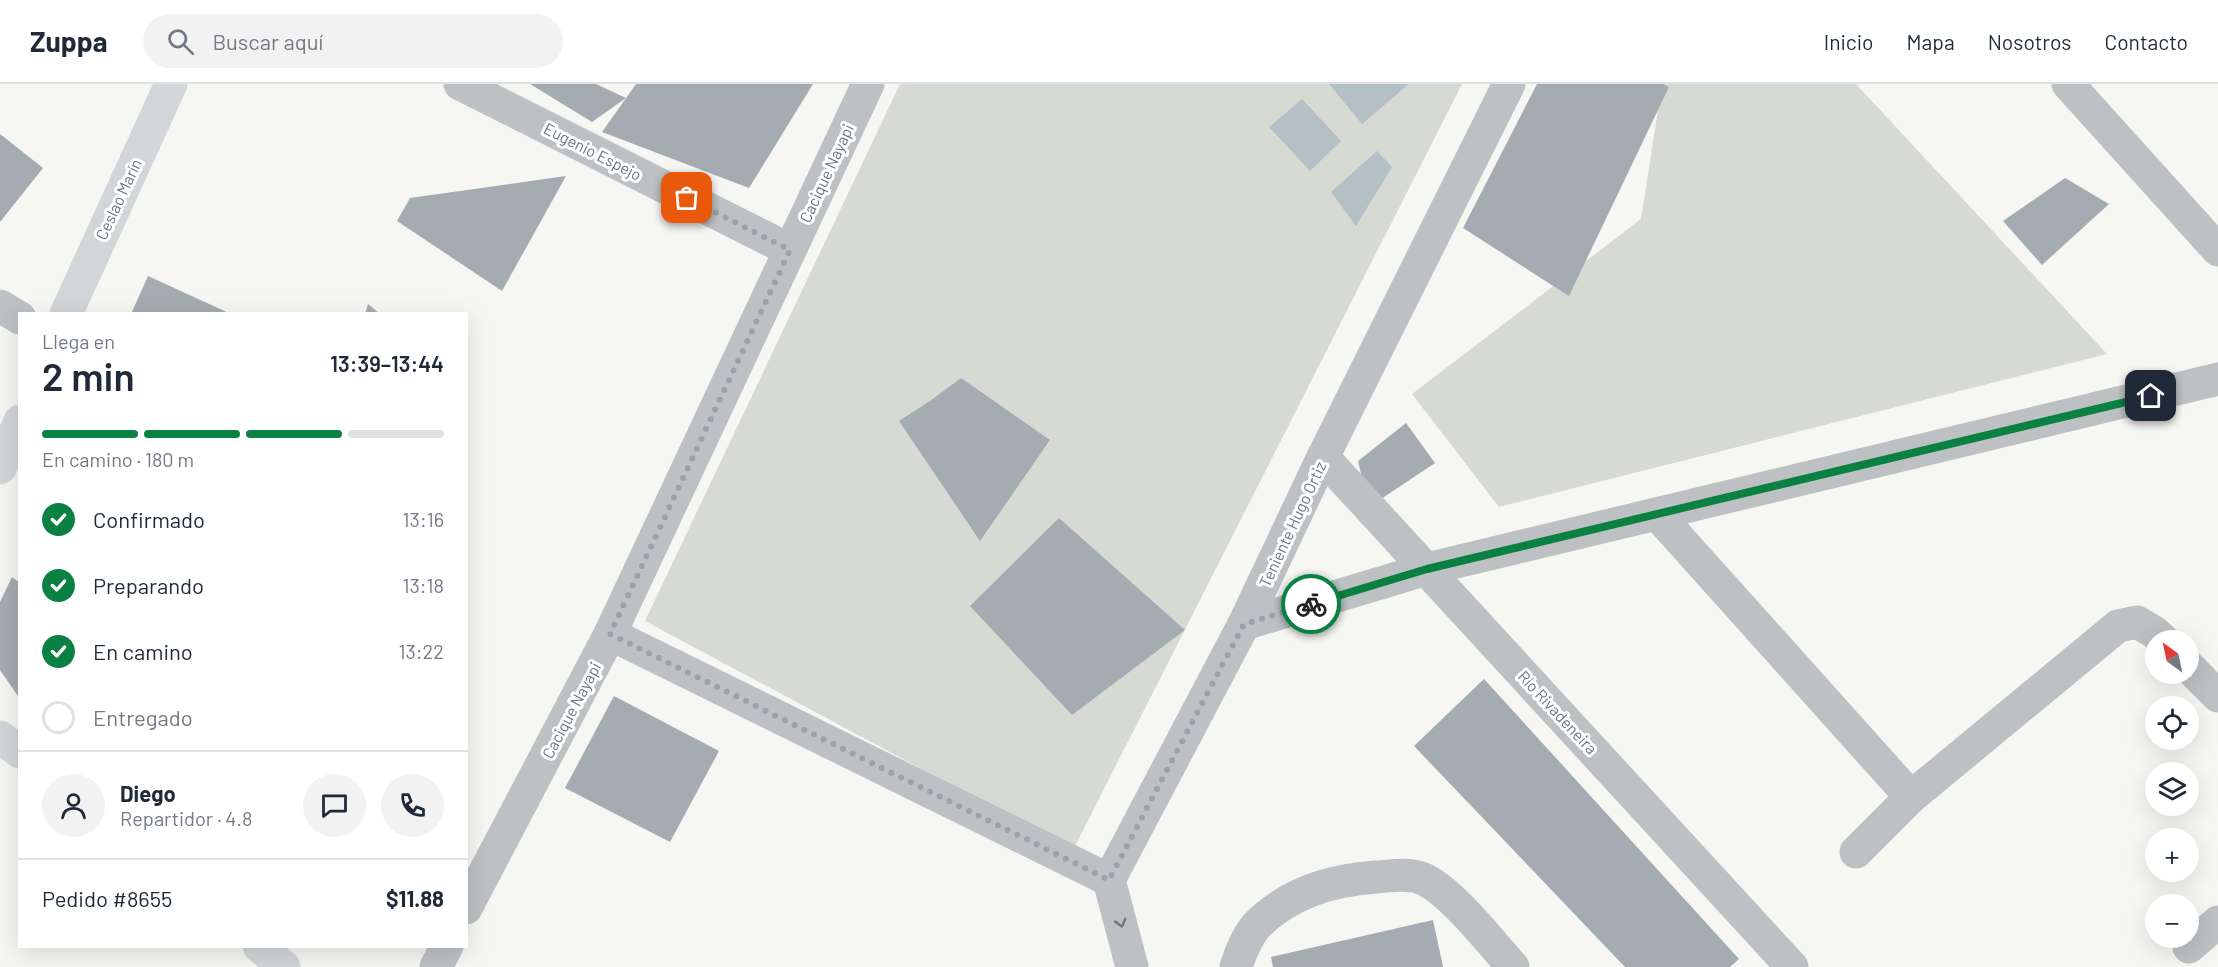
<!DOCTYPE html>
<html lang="es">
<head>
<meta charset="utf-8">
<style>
	:root { --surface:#fff; --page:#f2f2f3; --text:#1f2937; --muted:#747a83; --line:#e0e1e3; --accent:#0b8043 }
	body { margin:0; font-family:Barlow,sans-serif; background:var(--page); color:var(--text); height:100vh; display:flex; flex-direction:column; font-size:22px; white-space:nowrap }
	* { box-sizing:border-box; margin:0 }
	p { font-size:20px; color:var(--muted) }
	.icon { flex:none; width:33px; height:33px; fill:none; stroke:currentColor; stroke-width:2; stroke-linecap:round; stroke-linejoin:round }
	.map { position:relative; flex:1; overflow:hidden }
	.details { position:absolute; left:18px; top:228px; width:450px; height:636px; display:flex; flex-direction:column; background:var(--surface); border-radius:0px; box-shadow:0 6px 24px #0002 }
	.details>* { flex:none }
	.needle { width:39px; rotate:327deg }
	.fabs { position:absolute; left:2145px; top:546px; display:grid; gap:12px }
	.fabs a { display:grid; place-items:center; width:54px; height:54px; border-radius:50%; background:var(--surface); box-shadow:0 6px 24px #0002; font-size:30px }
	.pin { position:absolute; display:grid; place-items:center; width:51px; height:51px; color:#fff; margin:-26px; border-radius:12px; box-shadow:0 3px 9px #0006 }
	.courier { position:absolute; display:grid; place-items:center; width:60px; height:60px; margin:-30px; border:4px solid #0b8043; border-radius:50%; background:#fff; color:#222; box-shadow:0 2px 8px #0007 }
	.headline em { font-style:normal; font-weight:600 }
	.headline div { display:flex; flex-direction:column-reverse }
	.headline { display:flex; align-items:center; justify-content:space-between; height:102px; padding:0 24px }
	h1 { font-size:39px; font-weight:600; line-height:45px }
	.bar { display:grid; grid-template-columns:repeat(4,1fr); gap:9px 6px; align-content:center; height:72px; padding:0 24px }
	.bar i { height:8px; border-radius:4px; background:var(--line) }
	.bar .on { background:var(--accent) }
	.bar p { grid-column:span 4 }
	.line { display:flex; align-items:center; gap:15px; padding:0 24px; border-top:2px solid var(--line) }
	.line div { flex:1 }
	.round { display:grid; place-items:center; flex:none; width:63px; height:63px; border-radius:32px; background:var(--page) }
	ol { padding:0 24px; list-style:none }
	li { display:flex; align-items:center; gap:18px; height:66px }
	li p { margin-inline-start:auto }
	li .icon { padding:6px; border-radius:50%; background:var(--accent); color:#fff; stroke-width:4 }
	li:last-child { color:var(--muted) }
	li i { width:33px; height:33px; border:3px solid var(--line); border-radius:50% }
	header { display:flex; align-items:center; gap:36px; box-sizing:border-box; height:84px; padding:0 30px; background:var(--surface); border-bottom:2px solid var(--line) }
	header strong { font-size:28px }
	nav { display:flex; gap:33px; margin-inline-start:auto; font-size:21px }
	.search { width:420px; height:54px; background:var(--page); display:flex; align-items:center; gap:15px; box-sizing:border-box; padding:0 21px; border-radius:33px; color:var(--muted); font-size:22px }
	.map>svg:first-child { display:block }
	.green { fill:#d6dad3 }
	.water { fill:#b4c0c3 }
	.building { fill:#a5acb1 }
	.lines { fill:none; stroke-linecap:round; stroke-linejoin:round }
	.minor { stroke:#bdc1c4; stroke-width:33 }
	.major { stroke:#d2d6d9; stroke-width:33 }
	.oneway { stroke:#687781 }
	.done { stroke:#9aa3a9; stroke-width:6; stroke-dasharray:0 10.8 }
	.route { stroke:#0b8043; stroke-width:8 }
	.labels { text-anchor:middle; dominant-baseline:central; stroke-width:6; stroke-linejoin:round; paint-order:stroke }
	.street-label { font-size:16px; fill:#687781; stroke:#fff }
</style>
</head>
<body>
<header>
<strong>Zuppa</strong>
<div class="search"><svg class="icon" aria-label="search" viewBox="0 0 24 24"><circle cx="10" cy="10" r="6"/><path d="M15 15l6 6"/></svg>Buscar aquí</div>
<nav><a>Inicio</a><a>Mapa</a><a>Nosotros</a><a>Contacto</a></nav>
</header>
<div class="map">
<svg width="2218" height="883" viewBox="0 0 2218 883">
	<rect width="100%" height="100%" fill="#f6f6f3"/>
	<g class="green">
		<polygon points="900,0 1462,0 1073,766 645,537"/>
		<polygon points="1662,0 1856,0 2107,270 1499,423 1412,310 1641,135"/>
	</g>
	<g class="water">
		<polygon points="1329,0 1409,0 1362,40"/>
		<polygon points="1302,15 1341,57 1310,87 1269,43"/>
		<polygon points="1377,67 1392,83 1356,142 1331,108"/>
	</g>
	<g class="building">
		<polygon points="530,0 596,0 626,14 592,38"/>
		<polygon points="636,0 813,0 749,104 602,48"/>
		<polygon points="1537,0 1663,0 1669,3 1569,212 1463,144"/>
		<polygon points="0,50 43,84 0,138"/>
		<polygon points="566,92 502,207 397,137 410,114"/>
		<polygon points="2065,94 2109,120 2042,181 2003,137"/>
		<polygon points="148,192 231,230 131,230"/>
		<polygon points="368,220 380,230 365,230"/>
		<polygon points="961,294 1050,356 980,457 899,337 930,317"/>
		<polygon points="1406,339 1435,379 1369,423 1358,377"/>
		<polygon points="1059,434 1185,546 1072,631 970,522"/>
		<polygon points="12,493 20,499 20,615 0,586 0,518"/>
		<polygon points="1484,595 1739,875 1730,883 1625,883 1414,662"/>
		<polygon points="614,612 719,667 670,758 565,704"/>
		<polygon points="1433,836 1443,883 1273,883 1271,873"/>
	</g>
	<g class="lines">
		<g class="minor">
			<polyline points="460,0 790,166"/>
			<polyline points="2068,0 2218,166"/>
			<polyline points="0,222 20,234"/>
			<polyline points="1323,373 1792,883"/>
			<polyline points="1657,430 1911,713"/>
			<polyline points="1244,540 1427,485 2218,295"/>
			<polyline points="610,550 1109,796"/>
			<polyline points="2188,582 2218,612"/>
			<polyline points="1856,768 1911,713 2118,542 2137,538 2154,548 2163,556"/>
			<polyline points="466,824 610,550 868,0"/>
			<polyline points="2189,863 2218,838"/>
			<polyline points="436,883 447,862"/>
			<polyline points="1132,883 1109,796 1244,540 1323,373 1509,0"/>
			<path d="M1236,883C1240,870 1247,853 1256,842C1288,809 1332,796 1376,793C1390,792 1408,789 1421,794C1450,805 1491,859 1513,883"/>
		</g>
		<g class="major">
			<polyline points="66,230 171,0"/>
			<polyline points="0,384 20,337"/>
			<polyline points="0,653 20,668"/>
			<polyline points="259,862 284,883"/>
		</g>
	</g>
	<defs><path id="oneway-chevron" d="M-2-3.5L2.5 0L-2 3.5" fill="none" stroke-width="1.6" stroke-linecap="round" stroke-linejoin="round" transform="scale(1.5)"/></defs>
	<use class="oneway" href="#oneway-chevron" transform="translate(1121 839) rotate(75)"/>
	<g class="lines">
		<polyline class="done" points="687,114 790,166 610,550 1109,796 1244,540 1311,520"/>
		<polyline class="route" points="1311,520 1427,485 2151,312"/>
	</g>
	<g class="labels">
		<g class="street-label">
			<text transform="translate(593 67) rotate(27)">Eugenio Espejo</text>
			<text transform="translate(826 89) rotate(-65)">Cacique Nayapi</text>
			<text transform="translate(118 115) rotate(-65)">Ceslao Marín</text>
			<text transform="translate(1292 440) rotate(-65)">Teniente Hugo Ortiz</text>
			<text transform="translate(571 626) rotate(-62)">Cacique Nayapi</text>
			<text transform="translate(1558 628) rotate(47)">Río Rivadeneira</text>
		</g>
	</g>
</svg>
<div class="fabs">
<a><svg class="needle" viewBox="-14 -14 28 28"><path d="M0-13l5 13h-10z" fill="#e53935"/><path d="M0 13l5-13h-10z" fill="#747a83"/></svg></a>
<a><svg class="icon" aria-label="locate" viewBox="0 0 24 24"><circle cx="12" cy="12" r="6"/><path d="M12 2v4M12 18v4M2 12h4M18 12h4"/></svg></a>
<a><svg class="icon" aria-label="layers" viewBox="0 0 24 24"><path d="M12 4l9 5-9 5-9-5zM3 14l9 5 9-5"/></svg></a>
<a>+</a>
<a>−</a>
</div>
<div class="pin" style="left:687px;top:114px;background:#ea580c"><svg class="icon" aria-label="bag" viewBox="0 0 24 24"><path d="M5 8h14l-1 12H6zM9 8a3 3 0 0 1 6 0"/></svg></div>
<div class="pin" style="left:2151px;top:312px;background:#1f2937"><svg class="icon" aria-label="home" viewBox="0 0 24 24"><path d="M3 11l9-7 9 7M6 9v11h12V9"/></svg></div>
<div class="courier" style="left:1311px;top:520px"><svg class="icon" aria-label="bike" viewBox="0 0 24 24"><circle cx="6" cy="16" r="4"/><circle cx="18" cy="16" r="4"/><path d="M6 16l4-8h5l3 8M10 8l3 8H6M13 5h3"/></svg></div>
<section class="details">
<div class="headline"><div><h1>2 min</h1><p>Llega en</p></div><em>13:39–13:44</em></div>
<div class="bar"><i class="on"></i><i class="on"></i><i class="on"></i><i></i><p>En camino · 180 m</p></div>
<ol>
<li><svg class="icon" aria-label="check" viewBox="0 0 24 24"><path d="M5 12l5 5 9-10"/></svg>Confirmado<p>13:16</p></li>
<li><svg class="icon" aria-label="check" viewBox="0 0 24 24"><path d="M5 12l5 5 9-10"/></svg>Preparando<p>13:18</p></li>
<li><svg class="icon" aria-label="check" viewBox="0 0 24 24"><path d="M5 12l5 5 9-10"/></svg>En camino<p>13:22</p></li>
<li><i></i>Entregado</li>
</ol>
<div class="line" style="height:108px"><a class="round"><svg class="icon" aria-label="person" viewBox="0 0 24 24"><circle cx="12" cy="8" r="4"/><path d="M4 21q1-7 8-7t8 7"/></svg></a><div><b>Diego</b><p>Repartidor · 4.8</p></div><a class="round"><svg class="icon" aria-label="chat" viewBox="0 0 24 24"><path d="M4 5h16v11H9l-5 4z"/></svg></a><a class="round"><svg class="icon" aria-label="phone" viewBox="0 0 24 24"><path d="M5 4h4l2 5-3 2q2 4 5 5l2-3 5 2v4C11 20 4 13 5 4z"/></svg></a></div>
<div class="line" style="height:78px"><div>Pedido #8655</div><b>$11.88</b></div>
</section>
</div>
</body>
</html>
